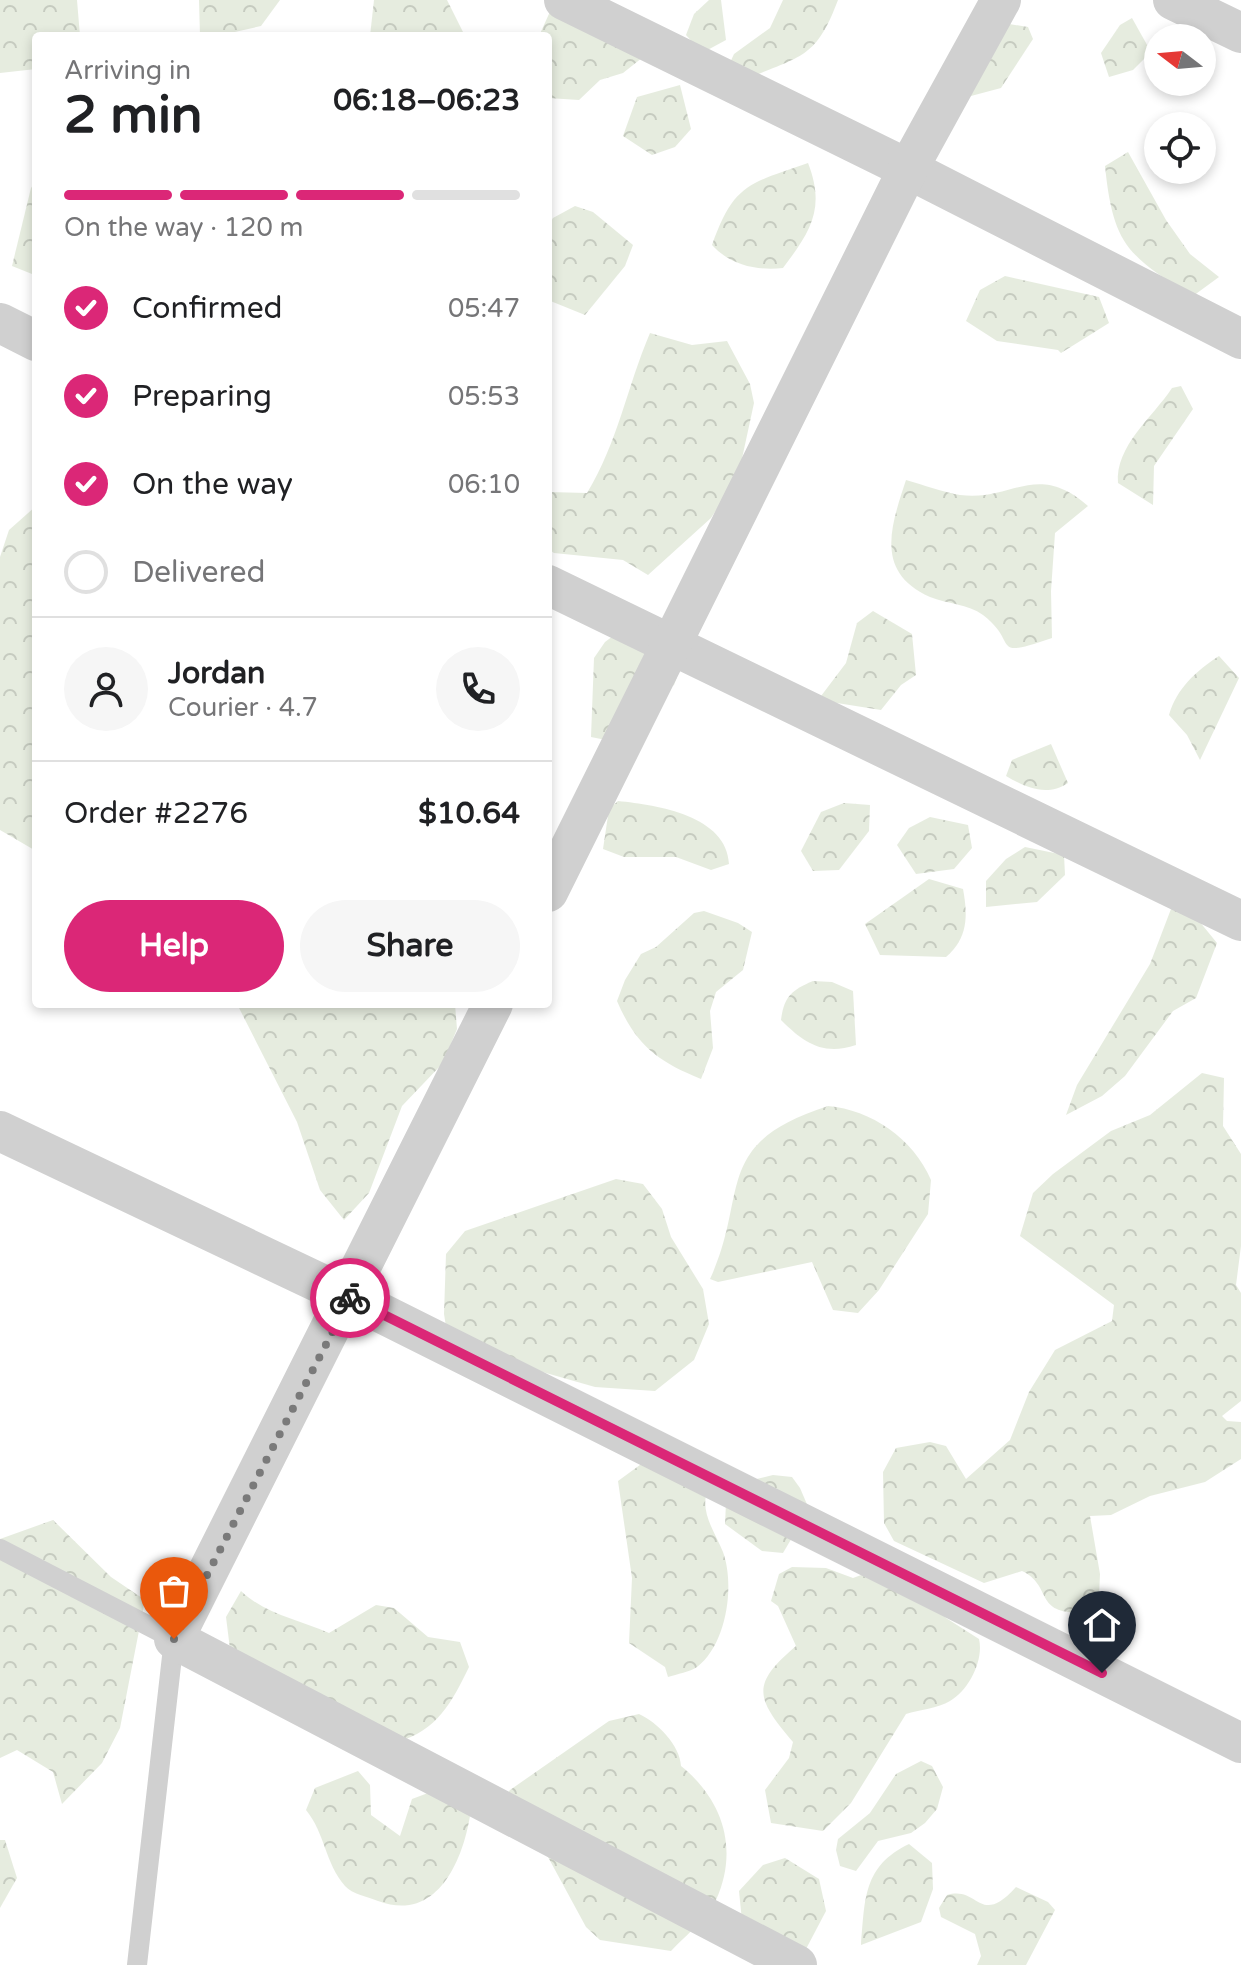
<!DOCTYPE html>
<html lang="en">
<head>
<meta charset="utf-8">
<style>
	:root { --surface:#fff; --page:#f6f6f6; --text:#202124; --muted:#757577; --line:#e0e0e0; --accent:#db2777 }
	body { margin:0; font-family:"Varela Round",sans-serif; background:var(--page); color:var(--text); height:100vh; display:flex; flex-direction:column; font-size:30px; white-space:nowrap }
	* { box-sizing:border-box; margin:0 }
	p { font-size:26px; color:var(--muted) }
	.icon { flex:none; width:44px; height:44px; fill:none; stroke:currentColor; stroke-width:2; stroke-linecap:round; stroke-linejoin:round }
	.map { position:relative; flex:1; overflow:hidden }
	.drawer { position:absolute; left:32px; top:32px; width:520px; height:976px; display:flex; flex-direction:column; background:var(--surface); border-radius:8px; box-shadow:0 4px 12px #0003 }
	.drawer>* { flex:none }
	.needle { width:52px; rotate:286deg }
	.tools { position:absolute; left:1144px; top:24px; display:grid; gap:16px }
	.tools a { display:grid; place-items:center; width:72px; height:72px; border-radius:50%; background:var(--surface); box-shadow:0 4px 12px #0003; font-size:40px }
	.pin { position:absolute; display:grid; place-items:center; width:68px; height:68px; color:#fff; margin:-82px -34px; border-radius:50% 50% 50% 0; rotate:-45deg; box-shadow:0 0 8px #0007 }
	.pin .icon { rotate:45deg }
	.courier { position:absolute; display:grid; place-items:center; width:80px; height:80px; margin:-40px; border:6px solid #db2777; border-radius:50%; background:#fff; color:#222; box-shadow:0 2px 10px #0007 }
	.headline em { font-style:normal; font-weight:700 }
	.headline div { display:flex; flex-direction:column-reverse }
	.headline { display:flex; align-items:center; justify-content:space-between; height:136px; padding:0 32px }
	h1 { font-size:52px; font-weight:700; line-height:60px }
	.bar { display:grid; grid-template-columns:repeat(4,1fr); gap:12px 8px; align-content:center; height:96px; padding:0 32px }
	.bar i { height:10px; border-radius:6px; background:var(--line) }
	.bar .selected { background:var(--accent) }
	.bar p { grid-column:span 4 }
	.line { display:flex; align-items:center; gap:20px; padding:0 32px; border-top:2px solid var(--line) }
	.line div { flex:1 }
	.round { display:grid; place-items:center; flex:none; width:84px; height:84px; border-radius:42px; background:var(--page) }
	ol { padding:0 32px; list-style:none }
	li { display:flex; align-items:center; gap:24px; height:88px }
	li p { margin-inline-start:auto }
	li .icon { padding:8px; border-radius:50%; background:var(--accent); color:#fff; stroke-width:4 }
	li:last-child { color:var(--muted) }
	li i { width:44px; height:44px; border:4px solid var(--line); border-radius:50% }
	.primary-button { display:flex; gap:16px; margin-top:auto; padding:16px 32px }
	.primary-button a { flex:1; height:92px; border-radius:48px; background:var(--accent); color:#fff; font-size:32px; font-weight:700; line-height:92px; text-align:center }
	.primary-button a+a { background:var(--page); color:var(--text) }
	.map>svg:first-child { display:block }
	.forest { fill:url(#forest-crowns) }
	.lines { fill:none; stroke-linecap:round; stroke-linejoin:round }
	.lane { stroke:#d0d0d0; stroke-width:20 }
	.street { stroke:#d0d0d0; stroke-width:40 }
	.done { stroke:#7a7a7a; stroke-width:8; stroke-dasharray:0 14.4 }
	.route { stroke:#db2777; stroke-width:10 }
</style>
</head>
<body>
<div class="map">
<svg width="1241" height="1965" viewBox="0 0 1241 1965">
	<defs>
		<pattern id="forest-crowns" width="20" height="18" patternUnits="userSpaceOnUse" patternTransform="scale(2)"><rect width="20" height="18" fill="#e6ecdf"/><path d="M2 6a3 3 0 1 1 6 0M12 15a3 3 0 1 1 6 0" fill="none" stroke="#c6cbc0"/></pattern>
	</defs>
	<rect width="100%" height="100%" fill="#fff"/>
	<g class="forest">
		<polygon points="0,0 77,0 80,36 36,36 36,69 0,73"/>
		<polygon points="199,0 280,0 261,26 217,36 200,36"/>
		<polygon points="374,0 447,0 465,36 370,36"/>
		<polygon points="709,0 721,0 726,40 702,53 686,35 694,14"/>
		<path d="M783,0H838C816,58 803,55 749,78L728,67L734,54L770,28Z"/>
		<polygon points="553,5 657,46 623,73 600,80 579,100 548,98 548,36 539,36"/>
		<polygon points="1132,18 1151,52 1133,70 1109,77 1101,53 1120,25"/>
		<polygon points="1009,24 1028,27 1033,39 1001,88 971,96 965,78"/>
		<polygon points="680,85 691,129 675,147 652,155 623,136 637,97"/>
		<path d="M1128,152L1166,220L1190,254L1219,277L1193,296C1127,256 1113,244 1105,166Z"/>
		<path d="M808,163C826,209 810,232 783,268C757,271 730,265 712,245C734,184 748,184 808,163Z"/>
		<polygon points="36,181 36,270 32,274 12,266 31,188"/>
		<polygon points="575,206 593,212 633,245 625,266 585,315 548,300 548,226 553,218"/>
		<polygon points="1005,276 1099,297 1109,323 1061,353 1058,350 997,341 966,321 980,290"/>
		<path d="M650,333L692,345L727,341L750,384L754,403L738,477L711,518L648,575L623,560L554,553L548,549V492L587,493C618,442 627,387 650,333Z"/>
		<path d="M1181,386L1193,409L1154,466L1153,505L1118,483C1115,446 1153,417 1172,388Z"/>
		<path d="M906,480C924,485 942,492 960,495C1013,502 1036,460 1088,506L1055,533L1051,591L1052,638C988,660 1020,643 983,615C968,604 947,604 930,597C874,572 891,526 906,480Z"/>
		<polygon points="36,506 36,851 0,830 0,557 9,530"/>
		<polygon points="873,611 912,634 916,675 901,685 881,710 818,700 846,663 857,623"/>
		<polygon points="621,630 677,677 674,685 643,704 626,744 591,737 594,658 605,642"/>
		<path d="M1219,656L1239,678L1200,760L1187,735L1169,715C1177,688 1196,671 1219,656Z"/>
		<path d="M1051,744L1068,783C1047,797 1026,788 1006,776L1012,760Z"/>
		<path d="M618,801C658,805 727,816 729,864L711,870L676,857H624L603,849L609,809Z"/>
		<polygon points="844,803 870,805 869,831 839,870 813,871 801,851 821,812"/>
		<polygon points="930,817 968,825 972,848 954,869 916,874 897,845 909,828"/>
		<polygon points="1025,847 1064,855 1065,875 1037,902 986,907 986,881 1006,859"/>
		<path d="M929,879L963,889C968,916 968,938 946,957L880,955L865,924Z"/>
		<polygon points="1186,905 1217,943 1196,998 1173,1011 1125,1076 1102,1096 1066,1115 1077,1085 1150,964 1171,909"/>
		<path d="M704,911L738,923L752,932L743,970L716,992L710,1011L713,1048L701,1079C657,1061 636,1045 617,1001L625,980L641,954L656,947L694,913Z"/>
		<path d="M813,981L832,982L853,991L856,1045C823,1056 804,1043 781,1020C784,996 792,990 813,981Z"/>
		<polygon points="237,1004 455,1004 457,1029 443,1063 402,1106 369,1193 344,1220 320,1190 297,1122"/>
		<path d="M1202,1073L1224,1078L1223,1126L1241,1154V1246L1236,1285L1241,1293V1401L1222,1416L1227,1421L1241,1422V1459L1205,1482L1150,1496L1111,1515L1090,1516L1100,1574L1099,1597L1086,1612C1032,1616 1054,1586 1022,1571L984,1583L894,1541L884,1523L883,1472L896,1448L930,1442L946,1446L966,1479L1010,1440L1029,1392L1055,1350L1112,1321L1114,1305L1020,1236L1033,1193L1053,1174L1111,1131L1150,1115Z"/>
		<path d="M828,1106C871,1110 913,1138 931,1180L928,1214L879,1290L858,1313L833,1310L812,1262L718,1282L710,1279C750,1193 710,1144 828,1106Z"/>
		<polygon points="616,1179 643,1184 662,1209 671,1237 703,1289 709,1324 694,1360 655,1391 595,1387 532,1369 447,1333 444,1314 446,1254 465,1231"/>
		<path d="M644,1462L706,1495C702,1516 715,1532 723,1552C735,1585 727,1644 697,1667C690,1672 677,1674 668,1677L665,1667L629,1643L632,1578L618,1481Z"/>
		<polygon points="773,1475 792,1477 800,1488 809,1509 783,1553 762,1551 725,1524 726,1503 740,1483"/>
		<polygon points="53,1520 111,1577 145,1600 120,1728 102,1763 62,1804 53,1772 17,1750 0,1758 0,1539"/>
		<path d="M792,1567L826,1568L853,1578L875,1570L935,1603L946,1618L979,1639C984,1660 969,1690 950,1701C938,1708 919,1710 906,1714L851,1803L823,1831L771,1823L765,1790L789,1758L793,1742C756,1698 750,1685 796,1646L778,1606L771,1601L779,1574Z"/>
		<path d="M241,1591C265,1614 299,1620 329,1633L376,1605L394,1608L428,1637L460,1642L469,1667C452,1702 437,1731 397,1742L230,1649L226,1617Z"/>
		<path d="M639,1714C657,1722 680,1745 681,1766C723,1800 739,1849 716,1900C708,1918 685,1936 671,1951L600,1940L586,1927L548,1857L500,1803L510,1790L609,1721Z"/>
		<polygon points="921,1761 932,1766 943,1787 937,1809 925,1823 911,1833 878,1841 856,1871 840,1866 836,1850 838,1839 870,1813 896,1774"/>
		<path d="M358,1771L370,1785L371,1815L400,1836L412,1799L452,1784L471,1809C465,1856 439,1924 378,1901C368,1897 352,1894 345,1886C325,1863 325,1833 306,1810L315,1788Z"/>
		<polygon points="0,1840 5,1840 17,1878 0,1908"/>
		<path d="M909,1844L932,1863L933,1889L921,1922L861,1945C865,1899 863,1866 909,1844Z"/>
		<polygon points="785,1858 819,1879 826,1911 806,1949 743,1931 739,1891 763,1865"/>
		<path d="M1016,1887L1048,1902L1055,1910L1026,1965H977L981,1956L975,1934L941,1917L939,1908L947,1895C979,1885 979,1928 1016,1887Z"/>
	</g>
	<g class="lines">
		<polyline class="lane" points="0,1549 174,1639 137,1965"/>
		<g class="street">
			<polyline points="564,0 908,169 1241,339"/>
			<polyline points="1173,0 1241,33"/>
			<polyline points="0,323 36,341"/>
			<polyline points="548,585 1241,921"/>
			<polyline points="548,892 908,169 1001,0"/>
			<polyline points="493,1004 174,1639 797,1965"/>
			<polyline points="0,1131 349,1297 1241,1743"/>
		</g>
	</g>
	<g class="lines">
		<polyline class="done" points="174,1639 350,1298"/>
		<polyline class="route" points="350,1298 1102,1673"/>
	</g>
</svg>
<div class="tools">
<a><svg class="needle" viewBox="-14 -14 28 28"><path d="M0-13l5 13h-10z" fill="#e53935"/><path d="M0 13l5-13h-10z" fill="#757577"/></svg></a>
<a><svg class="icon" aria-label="locate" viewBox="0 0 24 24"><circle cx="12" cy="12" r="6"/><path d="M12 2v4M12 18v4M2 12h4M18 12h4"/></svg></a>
</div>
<div class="pin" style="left:174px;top:1639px;background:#ea580c"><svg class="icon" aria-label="bag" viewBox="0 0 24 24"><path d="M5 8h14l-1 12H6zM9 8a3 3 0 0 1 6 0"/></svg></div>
<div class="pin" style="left:1102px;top:1673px;background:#1f2937"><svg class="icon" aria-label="home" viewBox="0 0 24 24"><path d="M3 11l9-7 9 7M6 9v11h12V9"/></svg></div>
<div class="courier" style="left:350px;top:1298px"><svg class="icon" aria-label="bike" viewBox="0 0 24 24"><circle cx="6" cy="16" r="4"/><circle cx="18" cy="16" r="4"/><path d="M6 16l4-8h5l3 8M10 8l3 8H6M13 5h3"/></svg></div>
<section class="drawer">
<div class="headline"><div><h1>2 min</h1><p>Arriving in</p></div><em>06:18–06:23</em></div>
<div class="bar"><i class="selected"></i><i class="selected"></i><i class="selected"></i><i></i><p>On the way · 120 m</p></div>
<ol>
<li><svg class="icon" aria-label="check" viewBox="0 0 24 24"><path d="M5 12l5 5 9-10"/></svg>Confirmed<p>05:47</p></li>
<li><svg class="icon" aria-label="check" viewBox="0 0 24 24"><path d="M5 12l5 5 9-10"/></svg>Preparing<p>05:53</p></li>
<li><svg class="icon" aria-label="check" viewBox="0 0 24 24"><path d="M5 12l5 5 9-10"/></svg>On the way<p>06:10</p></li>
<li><i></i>Delivered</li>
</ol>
<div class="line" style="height:144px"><a class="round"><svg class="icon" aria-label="person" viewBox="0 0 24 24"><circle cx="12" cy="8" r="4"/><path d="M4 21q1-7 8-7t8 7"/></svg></a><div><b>Jordan</b><p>Courier · 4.7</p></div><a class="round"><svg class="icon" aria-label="phone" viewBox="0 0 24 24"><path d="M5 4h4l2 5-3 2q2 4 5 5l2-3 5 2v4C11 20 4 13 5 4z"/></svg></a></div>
<div class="line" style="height:104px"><div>Order #2276</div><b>$10.64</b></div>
<div class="primary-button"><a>Help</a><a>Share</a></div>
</section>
</div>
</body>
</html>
